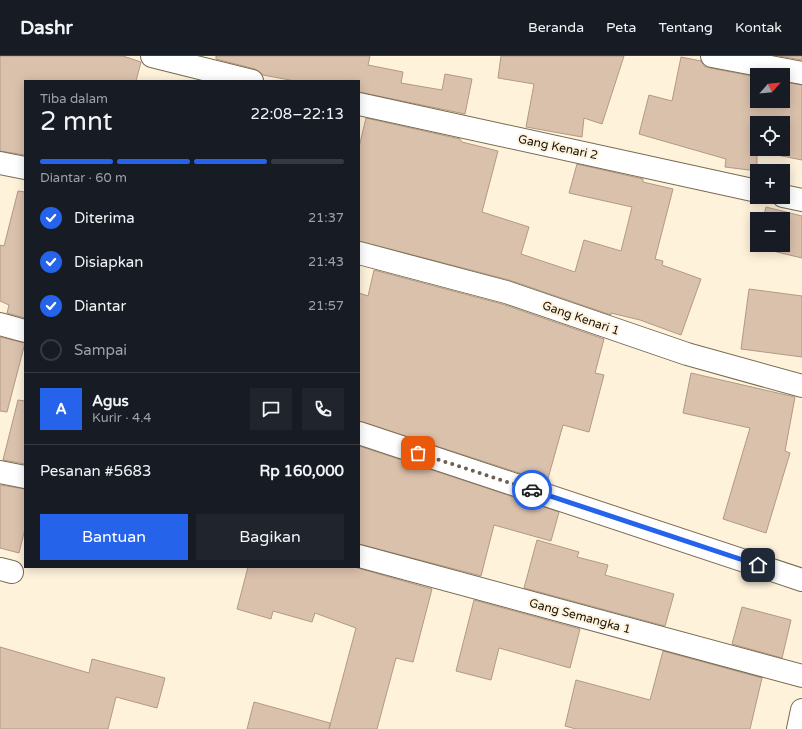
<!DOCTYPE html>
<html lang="id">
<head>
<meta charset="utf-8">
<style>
	:root { --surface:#171b24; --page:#20242c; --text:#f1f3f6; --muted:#9ea1a6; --line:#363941; --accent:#2563eb }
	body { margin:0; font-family:"Varela Round",sans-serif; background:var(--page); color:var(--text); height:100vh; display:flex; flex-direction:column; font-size:15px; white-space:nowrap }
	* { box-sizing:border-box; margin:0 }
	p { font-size:13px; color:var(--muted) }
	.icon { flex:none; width:22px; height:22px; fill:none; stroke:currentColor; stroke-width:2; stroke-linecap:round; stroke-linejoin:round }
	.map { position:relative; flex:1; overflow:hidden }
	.drawer { position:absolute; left:24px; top:24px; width:336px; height:488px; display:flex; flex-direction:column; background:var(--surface); border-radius:0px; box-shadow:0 2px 10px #0003 }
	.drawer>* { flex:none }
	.needle { width:26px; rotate:63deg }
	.fabs { position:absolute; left:750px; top:12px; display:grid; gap:8px }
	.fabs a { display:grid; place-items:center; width:40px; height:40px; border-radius:0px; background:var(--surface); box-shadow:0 2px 10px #0003; font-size:20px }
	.pin { position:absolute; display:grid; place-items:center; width:34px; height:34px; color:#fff; margin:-17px; border-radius:8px; box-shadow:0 2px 6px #0006 }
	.courier { position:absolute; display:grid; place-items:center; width:40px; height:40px; margin:-20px; border:3px solid #2563eb; border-radius:50%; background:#fff; color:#222; box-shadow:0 1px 5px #0007 }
	.headline em { font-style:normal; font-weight:600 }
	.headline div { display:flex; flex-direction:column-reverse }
	.headline { display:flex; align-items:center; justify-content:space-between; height:68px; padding:0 16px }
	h1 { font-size:26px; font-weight:600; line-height:30px }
	.bar { display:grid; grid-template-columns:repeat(4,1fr); gap:6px 4px; align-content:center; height:48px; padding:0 16px }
	.bar i { height:5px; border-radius:3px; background:var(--line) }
	.bar .current { background:var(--accent) }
	.bar p { grid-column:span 4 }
	.line { display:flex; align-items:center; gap:10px; padding:0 16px; border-top:1px solid var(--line) }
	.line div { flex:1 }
	.round { display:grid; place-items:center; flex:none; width:42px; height:42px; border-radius:0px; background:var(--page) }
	ol { padding:0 16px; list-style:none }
	li { display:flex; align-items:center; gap:12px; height:44px }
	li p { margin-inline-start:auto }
	li .icon { padding:4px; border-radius:50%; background:var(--accent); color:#fff; stroke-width:4 }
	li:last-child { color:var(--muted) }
	li i { width:22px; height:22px; border:2px solid var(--line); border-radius:50% }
	.cta { display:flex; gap:8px; margin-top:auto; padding:8px 16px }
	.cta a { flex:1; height:46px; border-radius:0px; background:var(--accent); color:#fff; font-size:16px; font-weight:600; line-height:46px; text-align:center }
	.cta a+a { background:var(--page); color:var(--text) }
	header { display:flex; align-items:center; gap:24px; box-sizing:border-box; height:56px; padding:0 20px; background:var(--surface); border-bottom:1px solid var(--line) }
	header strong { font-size:19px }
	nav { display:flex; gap:22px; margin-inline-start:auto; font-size:14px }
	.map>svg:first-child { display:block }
	.building { fill:#dac1ac; stroke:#b19985; fill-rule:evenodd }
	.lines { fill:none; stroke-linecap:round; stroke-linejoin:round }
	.minor-casing { stroke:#796b52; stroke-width:24 }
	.tertiary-casing { stroke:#796b52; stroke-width:24 }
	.minor { stroke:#fff; stroke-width:22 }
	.tertiary { stroke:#fff; stroke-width:22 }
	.done { stroke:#686052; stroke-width:4; stroke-dasharray:0 7.2 }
	.route { stroke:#2563eb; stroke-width:5 }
	.labels { text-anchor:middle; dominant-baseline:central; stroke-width:4; stroke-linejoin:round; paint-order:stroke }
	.street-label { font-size:12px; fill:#181209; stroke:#fef2db }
</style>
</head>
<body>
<header>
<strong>Dashr</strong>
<nav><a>Beranda</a><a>Peta</a><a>Tentang</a><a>Kontak</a></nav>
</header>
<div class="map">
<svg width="802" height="673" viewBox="0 0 802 673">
	<rect width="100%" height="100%" fill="#fef2db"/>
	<g class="building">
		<polygon points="0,0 123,0 141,6 136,25 25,25 25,99 0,95"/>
		<polygon points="216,0 370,0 368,9 403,16 401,27 442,34 445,18 472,23 465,58 359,36 359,25 295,25 263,19 255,13 216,3"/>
		<polygon points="501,0 624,0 602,68 584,62 582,81 526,71 534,28 498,22"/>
		<polygon points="779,0 802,0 802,4"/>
		<path d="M681,1L701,5L704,10L710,12L757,21V45H783V26L802,29V104L757,95V115L725,111L726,103L639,78L649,39L672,45ZM757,67H783V93H757Z"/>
		<polygon points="366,62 460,83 462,86 498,95 482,156 529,171 521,198 575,216 584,184 621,195 632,151 569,137 577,108 643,123 643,126 673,133 655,203 663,205 662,209 701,223 681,279 640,264 611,257 611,259 509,224 359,185 359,91"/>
		<polygon points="18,135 25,136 25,262 7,257 9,249 0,245 0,189 4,190"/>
		<polygon points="766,151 802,160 802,202 756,191 757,189 783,189 783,163 763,163"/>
		<polygon points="374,214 502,248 604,283 595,317 604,319 589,376 563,369 547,426 359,365 359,237 368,240"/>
		<polygon points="749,233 802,240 802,301 741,293"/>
		<polygon points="0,281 25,287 7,356 0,355"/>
		<polygon points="691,317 795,341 785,395 790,397 766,477 723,463 750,372 683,357"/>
		<polygon points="18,344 25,345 25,408 3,404"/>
		<polygon points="359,390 559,456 551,485 494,469 481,520 359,488"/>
		<polygon points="0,429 25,433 25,473 19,497 0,492"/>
		<polygon points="537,484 579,496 577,501 608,509 605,519 674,538 665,570 524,532"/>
		<polygon points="248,511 354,511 432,533 413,606 396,602 377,673 247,673 254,646 330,667 329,673 356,572 315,557 312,566 273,555 271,563 237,553"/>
		<polygon points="474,544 580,573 570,612 499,592 491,624 456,615"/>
		<polygon points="742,551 791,564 782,602 732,588"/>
		<polygon points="0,591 89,617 92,603 165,622 157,652 116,641 108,673 0,673"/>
		<polygon points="663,595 762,622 750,673 576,673 565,670 576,624 650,644"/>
	</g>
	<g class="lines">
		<defs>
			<g id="minor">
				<polyline points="152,0 252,25"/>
				<polyline points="712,0 802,17"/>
				<polyline points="359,48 757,135"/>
				<polyline points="0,107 25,112"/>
				<polyline points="783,140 802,144"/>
				<polyline points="359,197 506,236 687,298 802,330"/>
				<polyline points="0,268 25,275"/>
				<polyline points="359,377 802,524"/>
				<polyline points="0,416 25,421"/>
				<polyline points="359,500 802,620"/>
				<polyline points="0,513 12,516"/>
			</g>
			<polyline id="tertiary" points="798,673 802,654"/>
		</defs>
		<use href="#minor" class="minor-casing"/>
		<use href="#tertiary" class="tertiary-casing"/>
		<use href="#minor" class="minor"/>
		<use href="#tertiary" class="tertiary"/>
	</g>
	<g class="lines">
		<polyline class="done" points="418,397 532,434"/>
		<polyline class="route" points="532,434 758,509"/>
	</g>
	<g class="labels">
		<g class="street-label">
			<text transform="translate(558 91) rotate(12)">Gang Kenari 2</text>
			<text transform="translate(581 262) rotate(19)">Gang Kenari 1</text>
			<text transform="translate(580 560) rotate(15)">Gang Semangka 1</text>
		</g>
	</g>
</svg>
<div class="fabs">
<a><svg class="needle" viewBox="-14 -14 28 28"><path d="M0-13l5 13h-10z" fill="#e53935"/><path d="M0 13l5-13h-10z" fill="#9ea1a6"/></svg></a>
<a><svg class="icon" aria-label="locate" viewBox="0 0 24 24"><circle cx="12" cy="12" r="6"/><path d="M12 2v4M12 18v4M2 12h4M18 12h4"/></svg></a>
<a>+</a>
<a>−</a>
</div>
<div class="pin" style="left:418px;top:397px;background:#ea580c"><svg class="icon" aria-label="bag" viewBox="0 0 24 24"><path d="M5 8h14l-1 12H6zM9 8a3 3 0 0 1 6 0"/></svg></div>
<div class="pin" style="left:758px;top:509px;background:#1f2937"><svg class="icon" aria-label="home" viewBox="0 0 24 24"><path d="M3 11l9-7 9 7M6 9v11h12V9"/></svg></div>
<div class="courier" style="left:532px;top:434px"><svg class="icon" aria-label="car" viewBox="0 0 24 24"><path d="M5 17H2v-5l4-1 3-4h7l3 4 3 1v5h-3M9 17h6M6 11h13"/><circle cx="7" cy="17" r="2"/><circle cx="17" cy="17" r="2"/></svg></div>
<section class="drawer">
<div class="headline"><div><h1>2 mnt</h1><p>Tiba dalam</p></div><em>22:08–22:13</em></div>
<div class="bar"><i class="current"></i><i class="current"></i><i class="current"></i><i></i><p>Diantar · 60 m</p></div>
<ol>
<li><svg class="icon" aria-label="check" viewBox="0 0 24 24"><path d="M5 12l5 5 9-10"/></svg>Diterima<p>21:37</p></li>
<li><svg class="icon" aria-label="check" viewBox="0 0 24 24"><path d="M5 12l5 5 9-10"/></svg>Disiapkan<p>21:43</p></li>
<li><svg class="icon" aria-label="check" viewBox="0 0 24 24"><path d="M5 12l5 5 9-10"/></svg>Diantar<p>21:57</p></li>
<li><i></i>Sampai</li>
</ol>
<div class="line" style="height:72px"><b class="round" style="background:var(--accent);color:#fff">A</b><div><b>Agus</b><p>Kurir · 4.4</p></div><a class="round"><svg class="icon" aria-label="chat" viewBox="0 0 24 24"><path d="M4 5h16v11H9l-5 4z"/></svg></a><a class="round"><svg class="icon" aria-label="phone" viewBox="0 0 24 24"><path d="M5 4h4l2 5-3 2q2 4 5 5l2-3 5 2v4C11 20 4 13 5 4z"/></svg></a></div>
<div class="line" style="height:52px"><div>Pesanan #5683</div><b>Rp 160,000</b></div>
<div class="cta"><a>Bantuan</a><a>Bagikan</a></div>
</section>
</div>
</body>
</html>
